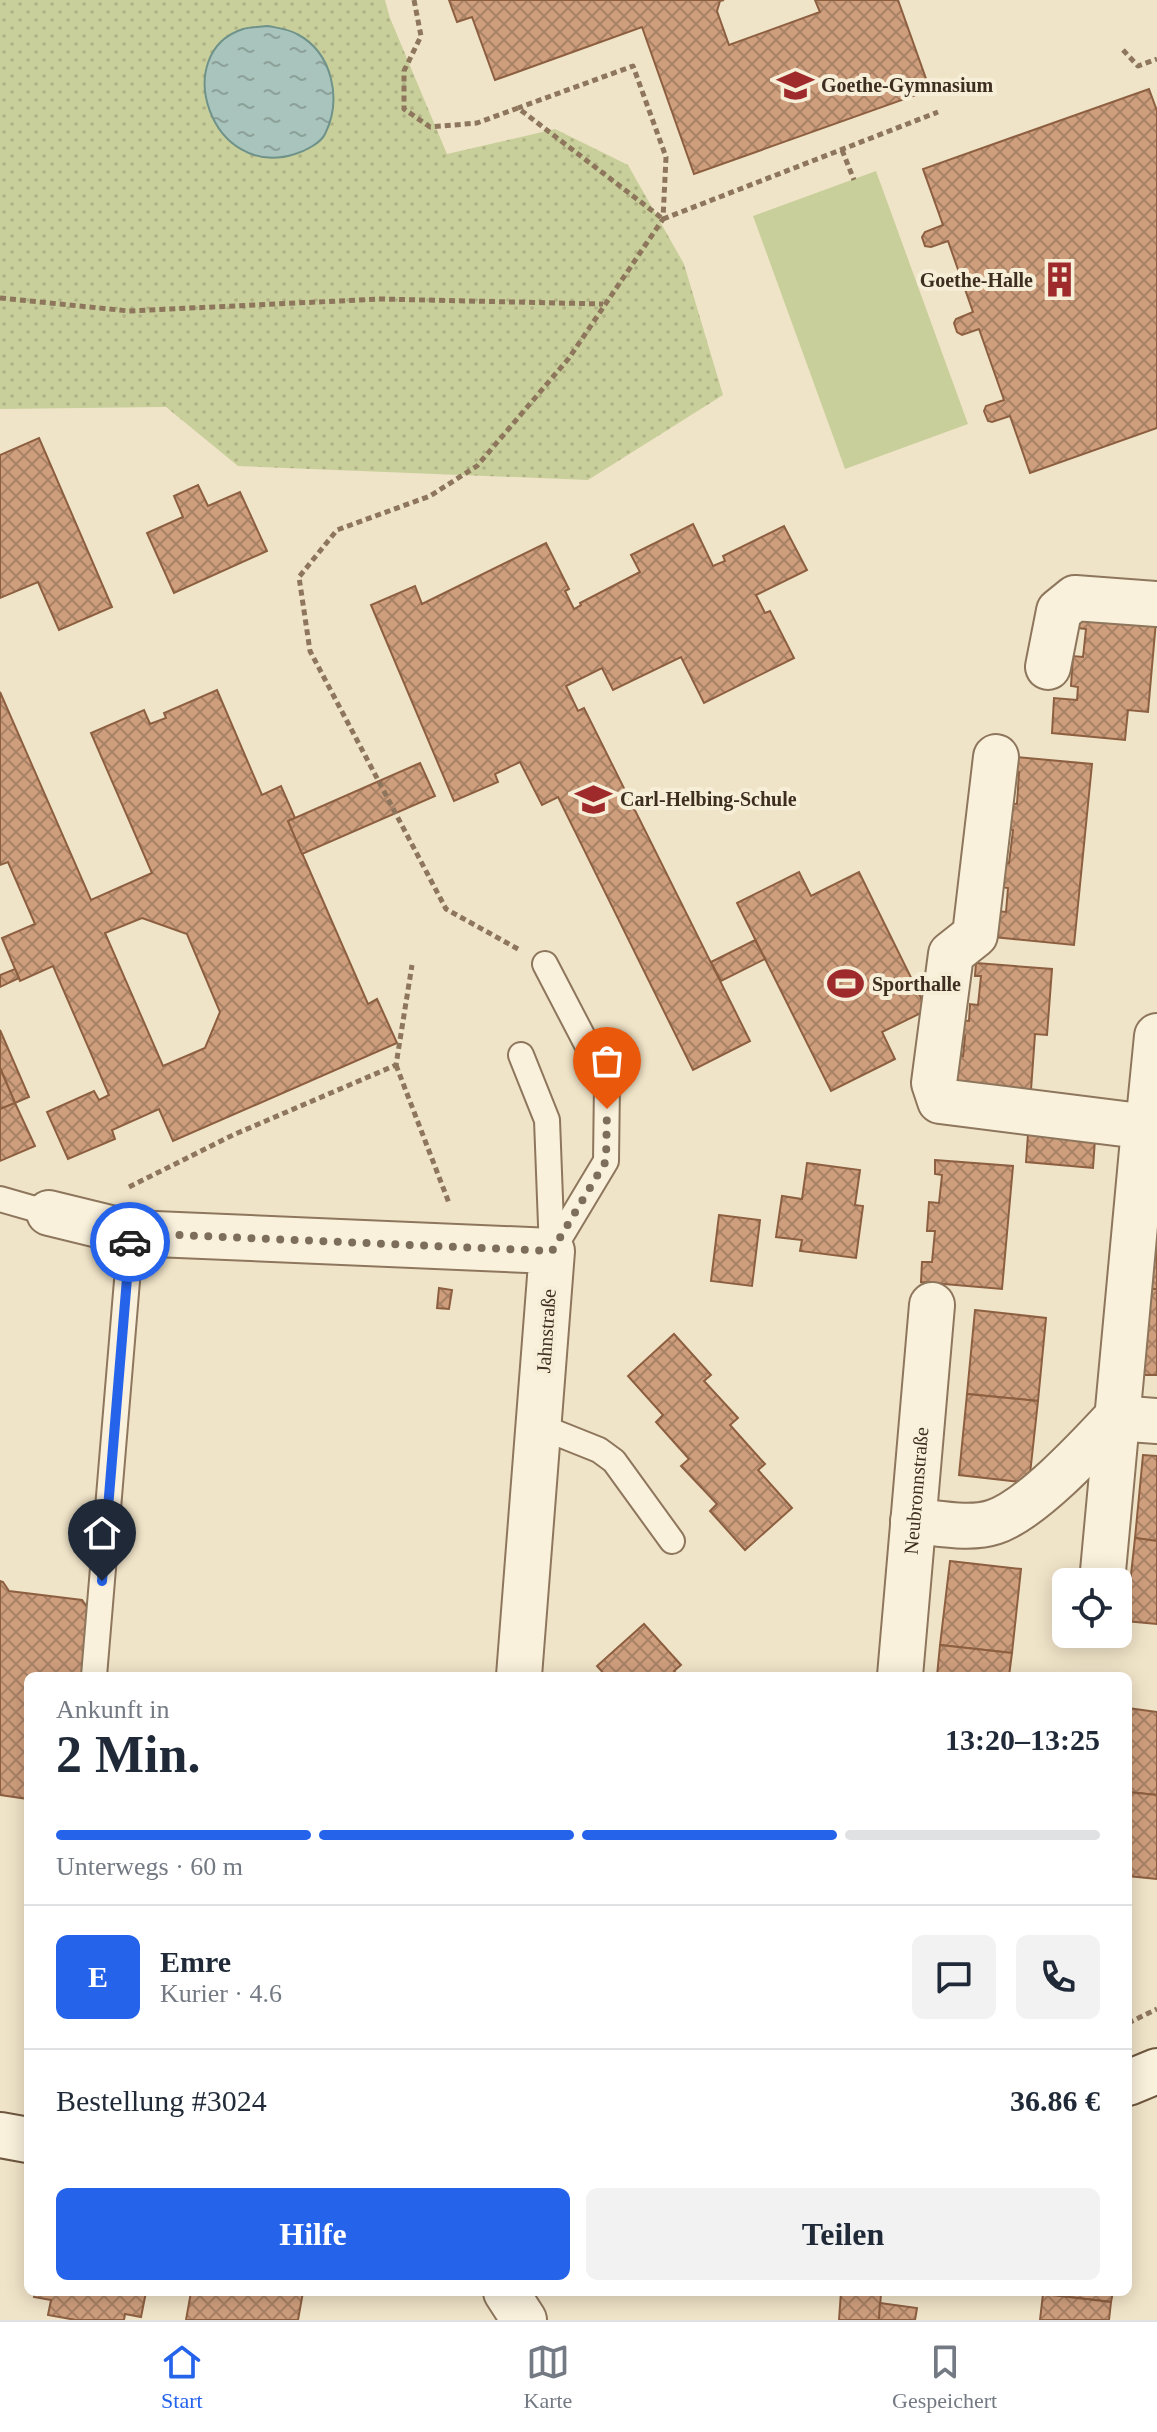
<!DOCTYPE html>
<html lang="de">
<head>
<meta charset="utf-8">
<style>
	:root { --surface:#fff; --page:#f2f2f3; --text:#1f2937; --muted:#747a83; --line:#e0e1e3; --accent:#2563eb }
	body { margin:0; font-family:"Times New Roman",serif; background:var(--page); color:var(--text); height:100vh; display:flex; flex-direction:column; font-size:30px; white-space:nowrap }
	* { box-sizing:border-box; margin:0 }
	p { font-size:26px; color:var(--muted) }
	.icon { flex:none; width:44px; height:44px; fill:none; stroke:currentColor; stroke-width:2; stroke-linecap:round; stroke-linejoin:round }
	.map { position:relative; flex:1; overflow:hidden }
	.drawer { position:absolute; left:24px; top:1672px; width:1108px; height:624px; display:flex; flex-direction:column; background:var(--surface); border-radius:12px; box-shadow:0 4px 20px #0003 }
	.drawer>* { flex:none }
	.buttons { position:absolute; left:1052px; top:1568px; display:grid; gap:16px }
	.buttons a { display:grid; place-items:center; width:80px; height:80px; border-radius:12px; background:var(--surface); box-shadow:0 4px 20px #0003; font-size:40px }
	.pin { position:absolute; display:grid; place-items:center; width:68px; height:68px; color:#fff; margin:-82px -34px; border-radius:50% 50% 50% 0; rotate:-45deg; box-shadow:0 0 8px #0007 }
	.pin .icon { rotate:45deg }
	.courier { position:absolute; display:grid; place-items:center; width:80px; height:80px; margin:-40px; border:6px solid #2563eb; border-radius:50%; background:#fff; color:#222; box-shadow:0 2px 10px #0007 }
	.head em { font-style:normal; font-weight:700 }
	.head div { display:flex; flex-direction:column-reverse }
	.head { display:flex; align-items:center; justify-content:space-between; height:136px; padding:0 32px }
	h1 { font-size:52px; font-weight:700; line-height:60px }
	.bar { display:grid; grid-template-columns:repeat(4,1fr); gap:12px 8px; align-content:center; height:96px; padding:0 32px }
	.bar i { height:10px; border-radius:6px; background:var(--line) }
	.bar .active { background:var(--accent) }
	.bar p { grid-column:span 4 }
	.line { display:flex; align-items:center; gap:20px; padding:0 32px; border-top:2px solid var(--line) }
	.line div { flex:1 }
	.round { display:grid; place-items:center; flex:none; width:84px; height:84px; border-radius:12px; background:var(--page) }
	.cta { display:flex; gap:16px; margin-top:auto; padding:16px 32px }
	.cta a { flex:1; height:92px; border-radius:12px; background:var(--accent); color:#fff; font-size:32px; font-weight:700; line-height:92px; text-align:center }
	.cta a+a { background:var(--page); color:var(--text) }
	.menu { display:flex; justify-content:space-around; align-items:center; height:112px; border-top:2px solid var(--line); background:var(--surface); font-size:22px; color:var(--muted) }
	.menu a { display:grid; justify-items:center; gap:4px }
	.menu .active { color:var(--accent) }
	.map>svg:first-child { display:block }
	.grass { fill:url(#grass-dots) }
	.garden { fill:#c9cf9b }
	.water { fill:url(#water-ripples); stroke:#6f938a; stroke-width:2 }
	.building { fill:url(#building-cross-hatch); stroke:#8d5f41; stroke-width:2; fill-rule:evenodd }
	.lines { fill:none; stroke-linecap:round; stroke-linejoin:round }
	.lane-casing { stroke:#8d765c; stroke-width:28 }
	.street-casing { stroke:#8d765c; stroke-width:48 }
	.secondary-casing { stroke:#6f573f; stroke-width:48 }
	.path { stroke:#8d765c; stroke-width:5; stroke-dasharray:6 4; stroke-linecap:butt }
	.lane { stroke:#faf1dc; stroke-width:24 }
	.street { stroke:#faf1dc; stroke-width:44 }
	.secondary { stroke:#faf1dc; stroke-width:44 }
	.done { stroke:#7c6e5b; stroke-width:8; stroke-dasharray:0 14.4 }
	.route { stroke:#2563eb; stroke-width:10 }
	.labels { text-anchor:middle; dominant-baseline:central; stroke-width:8; stroke-linejoin:round; paint-order:stroke }
	.poi-label { font-size:20px; font-weight:bold; fill:#3d2e20; stroke:#f7eed8; text-anchor:start }
	.street-label { font-size:20px; fill:#3d2e20; stroke:#f7eed8 }
</style>
</head>
<body>
<div class="map">
<svg width="1157" height="2320" viewBox="0 0 1157 2320">
	<defs>
		<pattern id="grass-dots" width="8" height="8" patternUnits="userSpaceOnUse" patternTransform="scale(2)"><rect width="8" height="8" fill="#c9cf9b"/><path d="M2 2h.1M6 6h.1" fill="none" stroke="#aeb285" stroke-width="1.8" stroke-linecap="round"/></pattern>
		<pattern id="water-ripples" width="26" height="14" patternUnits="userSpaceOnUse" patternTransform="scale(2)"><rect width="26" height="14" fill="#a9c4bc"/><path d="M2 4q2-2 4 0t4 0M15 11q2-2 4 0t4 0" fill="none" stroke="#8ba098"/></pattern>
		<pattern id="building-cross-hatch" width="8" height="8" patternUnits="userSpaceOnUse" patternTransform="scale(2)"><rect width="8" height="8" fill="#cf9f7d"/><path d="M0 0l8 8M0 8l8-8" fill="none" stroke="#a98266"/></pattern>
	</defs>
	<rect width="100%" height="100%" fill="#f0e4c8"/>
	<polygon class="grass" points="0,0 385,0 390,18 447,154 555,129 628,165 684,264 723,395 588,480 238,466 166,407 0,409"/>
	<polygon class="garden" points="876,171 968,424 845,469 753,216"/>
	<path class="water" d="M268,26C277,28 289,29 297,34C333,53 342,100 325,134C321,143 305,151 295,154C211,181 169,53 243,29C251,27 260,27 268,26Z"/>
	<g class="building">
		<polygon points="449,0 724,0 720,1 717,11 729,45 820,12 815,0 898,0 930,90 694,174 642,27 495,80 472,17 457,22"/>
		<polygon points="1149,89 1157,111 1157,428 1030,473 1010,416 992,422 988,421 984,411 986,406 1004,400 979,329 962,335 957,332 954,323 956,319 973,312 948,241 931,247 925,246 922,237 925,232 943,225 923,169"/>
		<polygon points="39,438 112,607 59,630 38,582 0,598 0,455"/>
		<polygon points="198,485 208,506 240,492 267,551 174,593 147,533 183,517 174,496"/>
		<polygon points="693,524 713,566 725,561 723,556 784,526 807,570 756,595 765,613 770,611 794,658 704,703 681,657 613,690 602,668 566,686 578,711 584,708 750,1041 693,1070 558,797 542,805 520,762 495,774 498,782 454,801 371,605 415,586 422,604 546,543 569,589 565,591 574,609 581,605 580,603 640,572 631,555"/>
		<polygon points="1079,613 1156,621 1148,712 1128,710 1125,740 1052,733 1054,698 1077,700 1078,687 1071,686 1073,656 1083,657 1086,629 1078,628"/>
		<path d="M217,690L262,795L281,786L295,818L288,821L368,1004L377,999L397,1043L173,1141L159,1109L112,1130L115,1139L68,1159L47,1112L94,1091L99,1100L109,1095L53,966L20,981L2,938L35,924L8,862L0,865V692L91,900L152,873L91,733L144,710L150,724L166,718L164,713ZM142,918L187,934L220,1012L205,1048L163,1066L105,933Z"/>
		<polygon points="1015,757 1092,764 1074,945 994,937 997,911 1006,912 1008,888 1000,887 1002,862 1009,863 1013,830 1006,829 1008,803 1017,804 1019,772 1014,771"/>
		<polygon points="420,763 435,796 302,854 288,821"/>
		<polygon points="799,872 811,896 859,872 927,1010 882,1032 895,1059 831,1091 737,903"/>
		<polygon points="755,940 765,959 721,981 711,962"/>
		<polygon points="976,963 1052,969 1047,1035 1035,1034 1031,1090 955,1084 957,1055 963,1056 965,1036 957,1035 958,1020 969,1021 970,1004 978,1005 981,976 975,976"/>
		<polygon points="15,969 19,978 0,987 0,975"/>
		<polygon points="0,1030 29,1097 15,1103 0,1068"/>
		<polygon points="0,1068 15,1103 0,1109"/>
		<polygon points="15,1103 35,1146 0,1161 0,1109"/>
		<polygon points="1028,1134 1095,1139 1093,1168 1026,1162"/>
		<polygon points="935,1160 1013,1166 1002,1289 921,1282 922,1262 932,1262 935,1231 927,1231 929,1202 939,1203 942,1175 935,1174"/>
		<polygon points="807,1163 860,1170 855,1205 863,1206 856,1258 800,1251 802,1240 776,1237 782,1196 802,1199"/>
		<polygon points="719,1215 760,1220 752,1286 711,1281"/>
		<polygon points="1157,1228 1157,1289 1151,1289"/>
		<polygon points="439,1288 452,1290 449,1309 437,1308"/>
		<polygon points="1151,1289 1157,1289 1157,1375 1144,1375"/>
		<polygon points="975,1310 1046,1318 1038,1401 967,1394"/>
		<polygon points="674,1334 711,1375 704,1381 738,1418 730,1425 765,1464 758,1470 792,1508 745,1550 710,1511 717,1504 681,1466 689,1459 656,1422 663,1415 628,1376"/>
		<polygon points="967,1394 1038,1401 1029,1483 959,1475"/>
		<polygon points="1143,1455 1157,1456 1157,1541 1135,1538"/>
		<polygon points="1135,1538 1157,1541 1157,1624 1126,1621"/>
		<polygon points="950,1561 1021,1569 1012,1653 940,1645"/>
		<polygon points="0,1581 3,1582 9,1591 82,1600 90,1611 87,1676 28,1676 28,1799 0,1795"/>
		<polygon points="644,1624 681,1665 674,1671 679,1676 606,1676 597,1666"/>
		<polygon points="940,1645 1012,1653 1009,1676 937,1676"/>
		<polygon points="1128,1708 1157,1712 1157,1795 1128,1792"/>
		<polygon points="1128,1792 1157,1795 1157,1879 1128,1876"/>
		<polygon points="35,2292 146,2292 141,2317 125,2314 124,2320 76,2320 48,2315 51,2300 34,2297"/>
		<polygon points="191,2292 303,2292 298,2320 186,2320"/>
		<polygon points="841,2292 881,2294 879,2320 839,2320"/>
		<polygon points="1043,2292 1113,2292 1111,2302 1043,2294"/>
		<polygon points="1043,2294 1111,2302 1109,2320 1040,2320"/>
		<polygon points="880,2303 917,2308 915,2320 879,2320"/>
	</g>
	<g class="lines">
		<defs>
			<g id="lane">
				<polyline points="545,964 607,1083 606,1161 552,1251"/>
				<polyline points="521,1055 547,1120 552,1251"/>
				<polyline points="0,1199 49,1213"/>
				<polyline points="539,1426 599,1450 614,1461 672,1541"/>
				<polyline points="94,1676 131,1233"/>
			</g>
			<g id="street">
				<polyline points="1048,667 1059,611 1075,598 1157,604"/>
				<polyline points="996,757 975,935 951,954 934,1083 940,1101 1148,1127"/>
				<polyline points="49,1213 131,1233 552,1251 519,1676"/>
				<path d="M913,1521C938,1523 970,1530 994,1522C1031,1510 1089,1447 1116,1418L1157,1421"/>
				<polyline points="1102,1582 1142,1150 1148,1127 1157,1036"/>
				<path id="s1" d="M900,1676L932,1305"/>
				<polyline points="506,2292 524,2320"/>
			</g>
			<g id="secondary">
				<polyline points="1128,2083 1157,2071"/>
				<polyline points="0,2135 28,2140"/>
			</g>
		</defs>
		<use href="#lane" class="lane-casing"/>
		<use href="#street" class="street-casing"/>
		<use href="#secondary" class="secondary-casing"/>
		<g class="path">
			<polyline points="414,0 421,36 404,71 404,109 430,127 477,123 518,108 663,219"/>
			<polyline points="1123,50 1138,66 1157,59"/>
			<polyline points="842,150 854,180"/>
			<polyline points="663,219 938,112"/>
			<polyline points="0,298 129,311 380,299 603,304"/>
			<polyline points="518,949 446,909 310,651 299,577 337,530 430,496 477,466 569,358 663,219 666,157 633,66 518,108"/>
			<polyline points="396,1065 449,1203"/>
			<polyline points="129,1187 233,1135 396,1065 412,965"/>
			<polyline points="1128,2023 1157,2009"/>
		</g>
		<use href="#lane" class="lane"/>
		<use href="#street" class="street"/>
		<use href="#secondary" class="secondary"/>
	</g>
	<g class="lines">
		<polyline class="done" points="130,1242 131,1233 552,1251 606,1161 607,1109"/>
		<polyline class="route" points="102,1581 130,1242"/>
	</g>
	<defs>
		<symbol id="school-bare" viewBox="-9 -9 18 18"><path d="M0-5L7-2L0 1L-7-2ZM-4 1L0 2.5L4 1V4Q0 6-4 4Z" fill="#9e2a2b" stroke="#f7eed8" stroke-width="2.5" paint-order="stroke"/></symbol>
		<symbol id="building-bare" viewBox="-9 -9 18 18"><path d="M-4-6H4V6H1V3H-1V6H-4ZM-2.5-4.3h1.7v1.8h-1.7ZM.8-4.3h1.7v1.8H.8ZM-2.5-1h1.7V.8h-1.7ZM.8-1h1.7V.8H.8Z" fill="#9e2a2b" stroke="#f7eed8" stroke-width="2.5" paint-order="stroke"/></symbol>
		<symbol id="stadium-bare" viewBox="-9 -9 18 18"><path d="M0-5a6.5 5 0 1 0 0 10a6.5 5 0 1 0 0-10ZM-3.5-1.8h7v3.6h-7Z" fill="#9e2a2b" stroke="#f7eed8" stroke-width="2.5" paint-order="stroke"/></symbol>
	</defs>
	<g fill-rule="evenodd">
		<use href="#school-bare" x="770" y="60" width="51" height="51"/>
		<use href="#building-bare" x="1034" y="254" width="51" height="51"/>
		<use href="#school-bare" x="568" y="774" width="51" height="51"/>
		<use href="#stadium-bare" x="820" y="958" width="51" height="51"/>
	</g>
	<g class="labels">
		<g class="poi-label">
			<text x="821" y="85">Goethe-Gymnasium</text>
			<text x="1033" y="280" text-anchor="end">Goethe-Halle</text>
			<text x="620" y="799">Carl-Helbing-Schule</text>
			<text x="872" y="984">Sporthalle</text>
		</g>
		<g class="street-label">
			<text transform="translate(546 1331) rotate(-86)">Jahnstraße</text>
			<text stroke="none"><textPath href="#s1" startOffset="186">Neubronnstraße</textPath></text>
		</g>
	</g>
</svg>
<div class="buttons">
<a><svg class="icon" aria-label="locate" viewBox="0 0 24 24"><circle cx="12" cy="12" r="6"/><path d="M12 2v4M12 18v4M2 12h4M18 12h4"/></svg></a>
</div>
<div class="pin" style="left:607px;top:1109px;background:#ea580c"><svg class="icon" aria-label="bag" viewBox="0 0 24 24"><path d="M5 8h14l-1 12H6zM9 8a3 3 0 0 1 6 0"/></svg></div>
<div class="pin" style="left:102px;top:1581px;background:#1f2937"><svg class="icon" aria-label="home" viewBox="0 0 24 24"><path d="M3 11l9-7 9 7M6 9v11h12V9"/></svg></div>
<div class="courier" style="left:130px;top:1242px"><svg class="icon" aria-label="car" viewBox="0 0 24 24"><path d="M5 17H2v-5l4-1 3-4h7l3 4 3 1v5h-3M9 17h6M6 11h13"/><circle cx="7" cy="17" r="2"/><circle cx="17" cy="17" r="2"/></svg></div>
<section class="drawer">
<div class="head"><div><h1>2 Min.</h1><p>Ankunft in</p></div><em>13:20–13:25</em></div>
<div class="bar"><i class="active"></i><i class="active"></i><i class="active"></i><i></i><p>Unterwegs · 60 m</p></div>
<div class="line" style="height:144px"><b class="round" style="background:var(--accent);color:#fff">E</b><div><b>Emre</b><p>Kurier · 4.6</p></div><a class="round"><svg class="icon" aria-label="chat" viewBox="0 0 24 24"><path d="M4 5h16v11H9l-5 4z"/></svg></a><a class="round"><svg class="icon" aria-label="phone" viewBox="0 0 24 24"><path d="M5 4h4l2 5-3 2q2 4 5 5l2-3 5 2v4C11 20 4 13 5 4z"/></svg></a></div>
<div class="line" style="height:104px"><div>Bestellung #3024</div><b>36.86 €</b></div>
<div class="cta"><a>Hilfe</a><a>Teilen</a></div>
</section>
</div>
<nav class="menu">
<a class="active"><svg class="icon" aria-label="home" viewBox="0 0 24 24"><path d="M3 11l9-7 9 7M6 9v11h12V9"/></svg>Start</a>
<a><svg class="icon" aria-label="map" viewBox="0 0 24 24"><path d="M3 6l6-2 6 2 6-2v14l-6 2-6-2-6 2zM9 4v14M15 6v14"/></svg>Karte</a>
<a><svg class="icon" aria-label="saved" viewBox="0 0 24 24"><path d="M7 4h10v16l-5-4-5 4z"/></svg>Gespeichert</a>
</nav>
</body>
</html>
